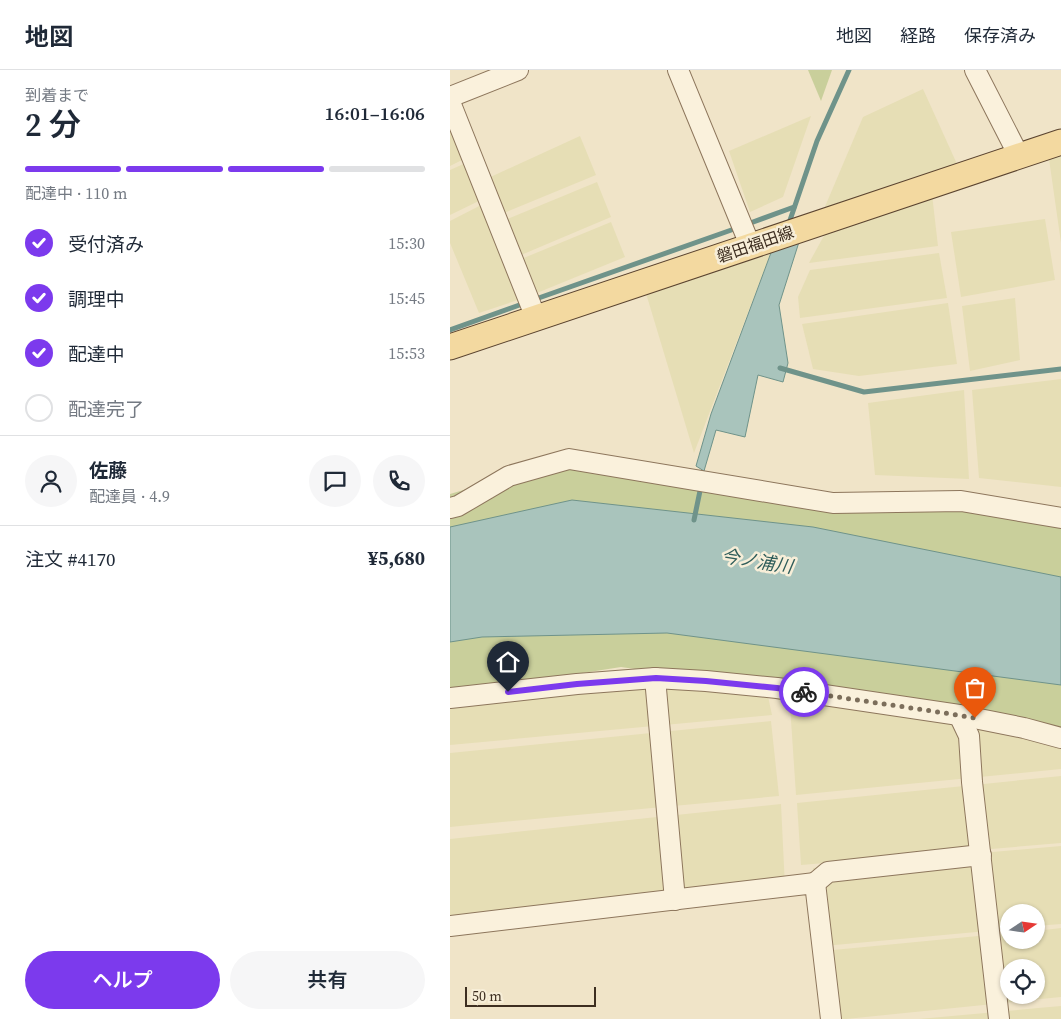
<!DOCTYPE html>
<html lang="ja">
<head>
<meta charset="utf-8">
<style>
	:root { --surface:#fff; --page:#f6f6f7; --text:#1f2937; --muted:#747a83; --line:#e0e1e3; --accent:#7c3aed }
	body { margin:0; font-family:"Source Serif 4","Noto Sans JP",serif; background:var(--page); color:var(--text); height:100vh; display:flex; flex-direction:column; font-size:19px; white-space:nowrap }
	* { box-sizing:border-box; margin:0 }
	p { font-size:16px; color:var(--muted) }
	.icon { flex:none; width:28px; height:28px; fill:none; stroke:currentColor; stroke-width:2; stroke-linecap:round; stroke-linejoin:round }
	.map { position:relative; flex:1; overflow:hidden }
	.drawer { display:flex; flex-direction:column; background:var(--surface); width:450px }
	.drawer>* { flex:none }
	.needle { width:32px; rotate:77deg }
	.fabs { position:absolute; left:550px; top:834px; display:grid; gap:10px }
	.fabs a { display:grid; place-items:center; width:45px; height:45px; border-radius:50%; background:var(--surface); box-shadow:0 1px 4px #0004; font-size:25px }
	.scale { position:absolute; left:15px; bottom:12px; width:131px; box-sizing:border-box; padding-left:5px; border:2px solid #3d2e20; border-top:0; font-size:14px; line-height:18px; white-space:nowrap; color:#3d2e20; -webkit-text-stroke:4px #f7eed8; paint-order:stroke }
	.pin { position:absolute; display:grid; place-items:center; width:42px; height:42px; color:#fff; margin:-51px -21px; border-radius:50% 50% 50% 0; rotate:-45deg; box-shadow:0 0 5px #0007 }
	.pin .icon { rotate:45deg }
	.courier { position:absolute; display:grid; place-items:center; width:50px; height:50px; margin:-25px; border:4px solid #7c3aed; border-radius:50%; background:#fff; color:#222; box-shadow:0 1px 6px #0007 }
	.headline em { font-style:normal; font-weight:600 }
	.headline div { display:flex; flex-direction:column-reverse }
	.headline { display:flex; align-items:center; justify-content:space-between; height:85px; padding:0 25px }
	h1 { font-size:32px; font-weight:600; line-height:38px }
	.bar { display:grid; grid-template-columns:repeat(4,1fr); gap:8px 5px; align-content:center; height:60px; padding:0 25px }
	.bar i { height:6px; border-radius:4px; background:var(--line) }
	.bar .selected { background:var(--accent) }
	.bar p { grid-column:span 4 }
	.line { display:flex; align-items:center; gap:12px; padding:0 25px; border-top:1px solid var(--line) }
	.line div { flex:1 }
	.round { display:grid; place-items:center; flex:none; width:52px; height:52px; border-radius:26px; background:var(--page) }
	ol { padding:0 25px; list-style:none }
	li { display:flex; align-items:center; gap:15px; height:55px }
	li p { margin-inline-start:auto }
	li .icon { padding:5px; border-radius:50%; background:var(--accent); color:#fff; stroke-width:4 }
	li:last-child { color:var(--muted) }
	li i { width:28px; height:28px; border:2px solid var(--line); border-radius:50% }
	.cta { display:flex; gap:10px; margin-top:auto; padding:10px 25px }
	.cta a { flex:1; height:58px; border-radius:30px; background:var(--accent); color:#fff; font-size:20px; font-weight:600; line-height:58px; text-align:center }
	.cta a+a { background:var(--page); color:var(--text) }
	header { display:flex; align-items:center; gap:30px; box-sizing:border-box; height:70px; padding:0 25px; background:var(--surface); border-bottom:1px solid var(--line) }
	header strong { font-size:24px }
	nav { display:flex; gap:28px; margin-inline-start:auto; font-size:18px }
	main { display:flex; flex:1; min-height:0 }
	.map>svg:first-child { display:block }
	.farmland { fill:#e6deb5; fill-rule:evenodd }
	.green { fill:#c9cf9b }
	.water { fill:#a9c4bc; stroke:#6f938a }
	.lines { fill:none; stroke-linecap:round; stroke-linejoin:round }
	.stream { stroke:#6f938a; stroke-width:5 }
	.minor-casing { stroke:#8d765c; stroke-width:22 }
	.major-casing { stroke:#5b4430; stroke-width:27 }
	.minor { stroke:#faf1dc; stroke-width:20 }
	.major { stroke:#f3d9a0; stroke-width:25 }
	.done { stroke:#7c6e5b; stroke-width:5; stroke-dasharray:0 9 }
	.route { stroke:#7c3aed; stroke-width:6 }
	.labels { text-anchor:middle; dominant-baseline:central; stroke-width:5; stroke-linejoin:round; paint-order:stroke }
	.street-label { font-size:16px; fill:#3d2e20; stroke:#f7eed8 }
	.water-label { font-size:18px; font-style:italic; fill:#2f5d5a; stroke:#f7eed8 }
</style>
</head>
<body>
<header>
<strong>地図</strong>
<nav><a>地図</a><a>経路</a><a>保存済み</a></nav>
</header>
<main>
<section class="drawer">
<div class="headline"><div><h1>2 分</h1><p>到着まで</p></div><em>16:01–16:06</em></div>
<div class="bar"><i class="selected"></i><i class="selected"></i><i class="selected"></i><i></i><p>配達中 · 110 m</p></div>
<ol>
<li><svg class="icon" aria-label="check" viewBox="0 0 24 24"><path d="M5 12l5 5 9-10"/></svg>受付済み<p>15:30</p></li>
<li><svg class="icon" aria-label="check" viewBox="0 0 24 24"><path d="M5 12l5 5 9-10"/></svg>調理中<p>15:45</p></li>
<li><svg class="icon" aria-label="check" viewBox="0 0 24 24"><path d="M5 12l5 5 9-10"/></svg>配達中<p>15:53</p></li>
<li><i></i>配達完了</li>
</ol>
<div class="line" style="height:90px"><a class="round"><svg class="icon" aria-label="person" viewBox="0 0 24 24"><circle cx="12" cy="8" r="4"/><path d="M4 21q1-7 8-7t8 7"/></svg></a><div><b>佐藤</b><p>配達員 · 4.9</p></div><a class="round"><svg class="icon" aria-label="chat" viewBox="0 0 24 24"><path d="M4 5h16v11H9l-5 4z"/></svg></a><a class="round"><svg class="icon" aria-label="phone" viewBox="0 0 24 24"><path d="M5 4h4l2 5-3 2q2 4 5 5l2-3 5 2v4C11 20 4 13 5 4z"/></svg></a></div>
<div class="line" style="height:65px"><div>注文 #4170</div><b>¥5,680</b></div>
<div class="cta"><a>ヘルプ</a><a>共有</a></div>
</section>
<div class="map">
<svg width="611" height="949" viewBox="0 0 611 949">
	<rect width="100%" height="100%" fill="#f0e4c8"/>
	<g class="farmland">
		<polygon points="473,19 507,94 374,139 413,47"/>
		<polygon points="361,46 333,127 300,142 279,81"/>
		<polygon points="5,58 16,88 0,96 0,60"/>
		<polygon points="130,66 146,105 49,145 34,110"/>
		<polygon points="611,85 611,173 599,89"/>
		<polygon points="18,92 33,129 0,145 0,100"/>
		<polygon points="147,112 161,147 64,188 64,192 161,152 175,187 77,227 29,243 0,173 0,151 39,131 48,153"/>
		<polygon points="482,124 488,176 359,193 376,162"/>
		<polygon points="595,149 605,210 511,227 501,162"/>
		<polygon points="322,180 244,383 195,220"/>
		<polygon points="489,183 497,228 350,248 348,227 360,200"/>
		<polygon points="565,228 570,290 520,301 512,236"/>
		<polygon points="498,233 507,294 409,306 363,299 352,254"/>
		<polygon points="611,309 611,417 529,408 522,320"/>
		<polygon points="514,320 519,409 425,405 418,333"/>
		<polygon points="170,611 316,617 322,645 0,675 0,628"/>
		<polygon points="339,620 611,671 611,699 346,725"/>
		<polygon points="321,651 329,726 0,757 0,683"/>
		<polygon points="611,706 611,773 351,795 347,733"/>
		<polygon points="331,734 335,817 0,847 0,769"/>
		<polygon points="611,776 611,854 586,856 586,842 559,842 559,859 374,876 363,798"/>
		<path d="M611,858V927L396,949H380L373,881L559,863V870H586V861ZM559,898H586V925H559Z"/>
		<polygon points="611,936 611,949 469,949"/>
	</g>
	<g class="green">
		<polygon points="358,0 382,0 371,31"/>
		<polygon points="119,389 334,425 524,434 611,452 611,671 489,642 171,597 0,624 0,424"/>
	</g>
	<g class="water">
		<polygon points="349,172 329,235 338,293 333,312 308,305 295,367 266,360 254,401 246,396 261,344 322,180"/>
		<polygon points="122,430 363,457 611,507 611,615 217,563 32,567 0,572 0,457"/>
	</g>
	<g class="lines">
		<g class="stream">
			<polyline points="295,155 344,137"/>
			<polyline points="338,156 367,71 399,0"/>
			<polyline points="83,230 287,158"/>
			<polyline points="0,260 75,233"/>
			<polyline points="330,298 414,322 611,299"/>
			<polyline points="244,450 251,416"/>
		</g>
		<defs>
			<g id="minor">
				<polyline points="228,0 300,175"/>
				<polyline points="525,0 569,86"/>
				<polyline points="0,27 68,0"/>
				<polyline points="0,32 86,248"/>
				<polyline points="0,438 8,436 59,406 119,389 383,433 511,431 611,448"/>
				<polyline points="205,608 225,830"/>
				<polyline points="0,628 127,614 205,608 256,611 327,618 509,645 574,658 611,668"/>
				<polyline points="509,645 519,666 522,712 549,949"/>
				<polyline points="365,813 378,802 531,785"/>
				<polyline points="0,856 365,813 381,949"/>
			</g>
			<polyline id="major" points="0,277 611,72"/>
		</defs>
		<use href="#minor" class="minor-casing"/>
		<use href="#major" class="major-casing"/>
		<use href="#minor" class="minor"/>
		<use href="#major" class="major"/>
	</g>
	<g class="lines">
		<polyline class="done" points="354,622 488,642 525,648"/>
		<polyline class="route" points="58,622 127,614 206,608 256,611 327,618 354,622"/>
	</g>
	<g class="labels">
		<g class="street-label">
			<text transform="translate(305 174) rotate(-19)">磐田福田線</text>
		</g>
		<g class="water-label">
			<text transform="translate(307 491) rotate(9)">今ノ浦川</text>
		</g>
	</g>
</svg>
<div class="fabs">
<a><svg class="needle" viewBox="-14 -14 28 28"><path d="M0-13l5 13h-10z" fill="#e53935"/><path d="M0 13l5-13h-10z" fill="#747a83"/></svg></a>
<a><svg class="icon" aria-label="locate" viewBox="0 0 24 24"><circle cx="12" cy="12" r="6"/><path d="M12 2v4M12 18v4M2 12h4M18 12h4"/></svg></a>
</div>
<div class="scale">50 m</div>
<div class="pin" style="left:525px;top:648px;background:#ea580c"><svg class="icon" aria-label="bag" viewBox="0 0 24 24"><path d="M5 8h14l-1 12H6zM9 8a3 3 0 0 1 6 0"/></svg></div>
<div class="pin" style="left:58px;top:622px;background:#1f2937"><svg class="icon" aria-label="home" viewBox="0 0 24 24"><path d="M3 11l9-7 9 7M6 9v11h12V9"/></svg></div>
<div class="courier" style="left:354px;top:622px"><svg class="icon" aria-label="bike" viewBox="0 0 24 24"><circle cx="6" cy="16" r="4"/><circle cx="18" cy="16" r="4"/><path d="M6 16l4-8h5l3 8M10 8l3 8H6M13 5h3"/></svg></div>
</div>
</main>
</body>
</html>
